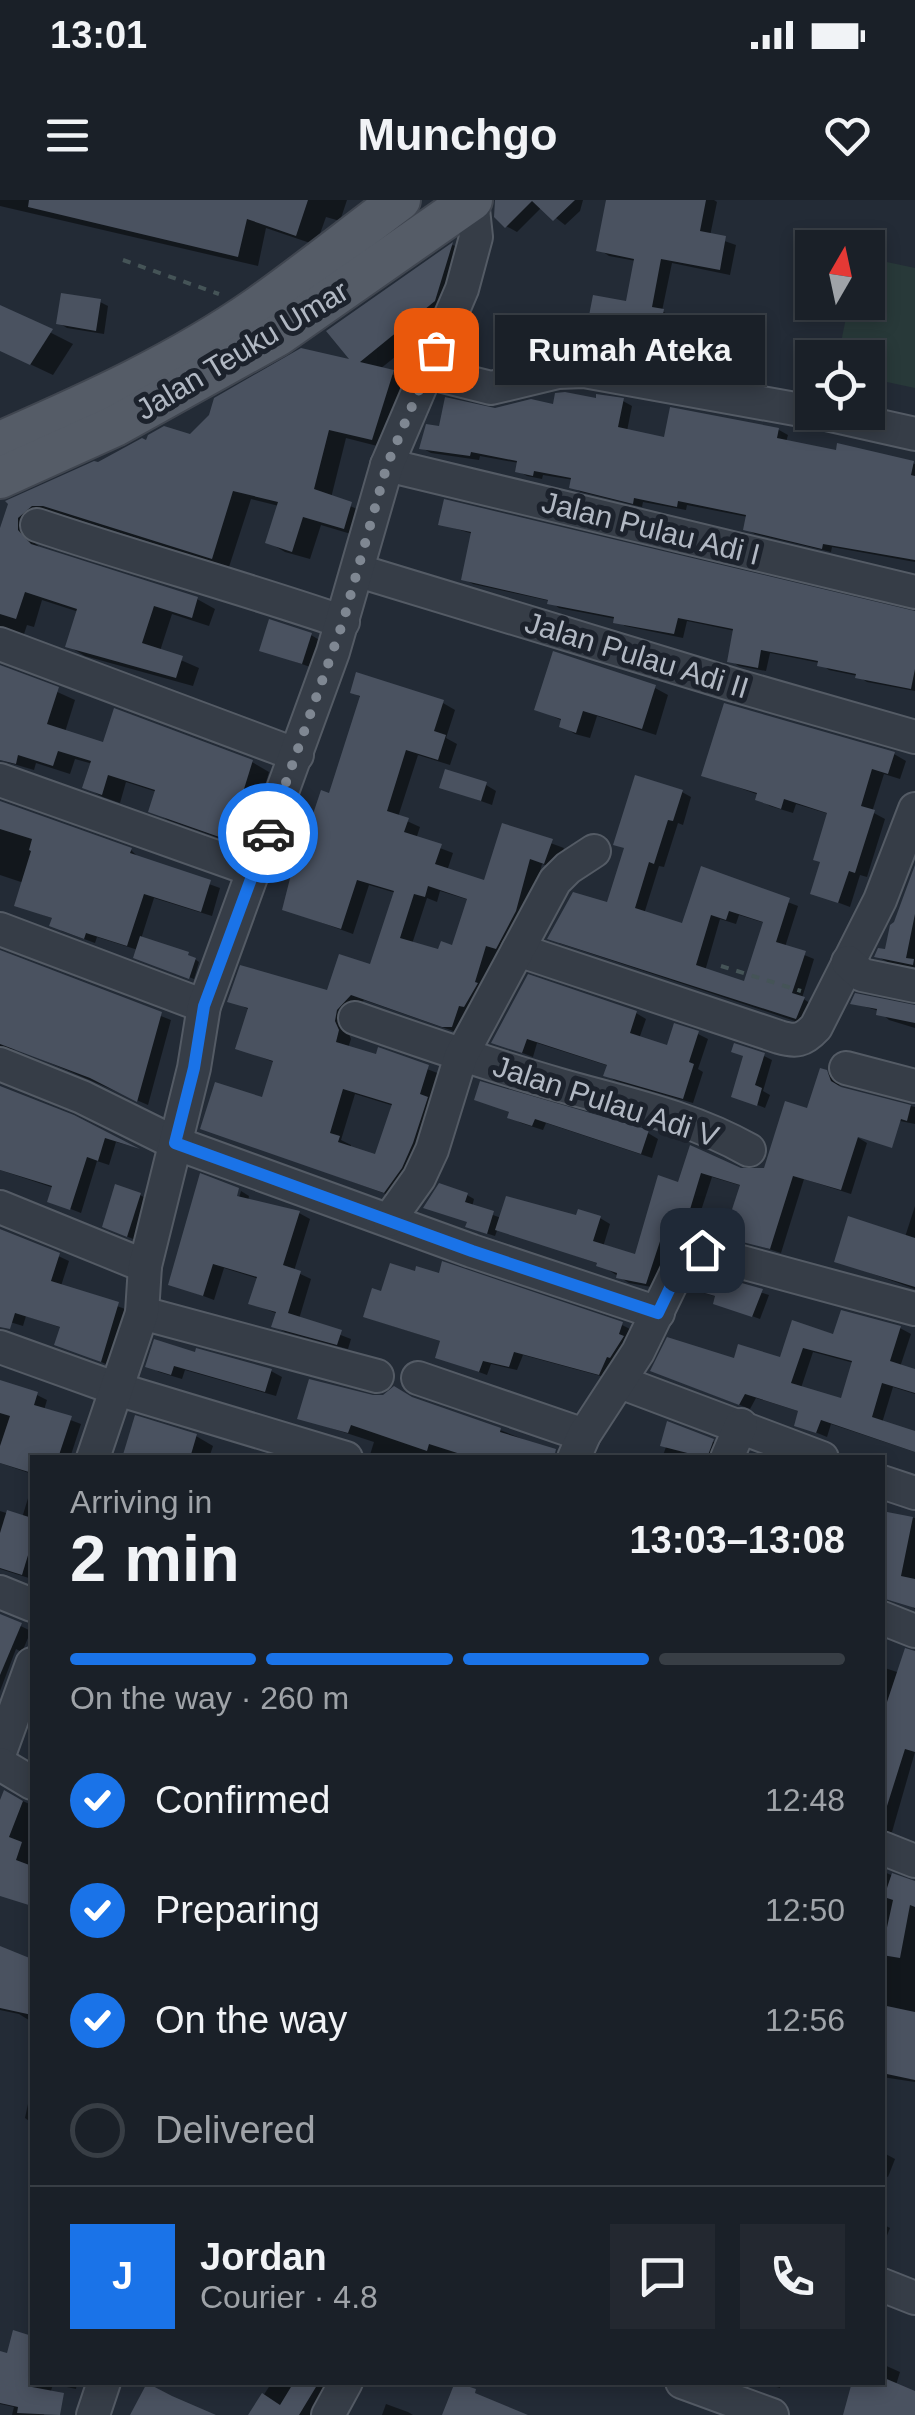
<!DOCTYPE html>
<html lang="en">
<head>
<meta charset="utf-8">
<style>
	:root { --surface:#1a2028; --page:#232830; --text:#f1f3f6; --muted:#9fa3a8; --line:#383e45; --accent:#1a73e8 }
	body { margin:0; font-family:Arial,sans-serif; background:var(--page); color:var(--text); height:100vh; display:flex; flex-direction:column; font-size:38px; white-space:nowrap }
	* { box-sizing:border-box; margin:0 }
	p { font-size:32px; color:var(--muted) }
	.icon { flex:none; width:55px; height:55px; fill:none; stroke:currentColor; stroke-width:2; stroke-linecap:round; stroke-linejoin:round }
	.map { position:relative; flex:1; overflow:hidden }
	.details { position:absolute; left:30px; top:1255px; width:855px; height:930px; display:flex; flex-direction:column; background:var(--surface); border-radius:0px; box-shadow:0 5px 15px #0003,0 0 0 2px var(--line) }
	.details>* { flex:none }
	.needle { width:65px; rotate:9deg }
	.buttons { position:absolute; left:795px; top:30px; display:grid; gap:20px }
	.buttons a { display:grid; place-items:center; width:90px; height:90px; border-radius:0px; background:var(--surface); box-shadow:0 5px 15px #0003,0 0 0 2px var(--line); font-size:50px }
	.pin { position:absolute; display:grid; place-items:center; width:85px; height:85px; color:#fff; margin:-42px; border-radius:20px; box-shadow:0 5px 15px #0006 }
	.courier { position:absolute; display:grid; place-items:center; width:100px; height:100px; margin:-50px; border:8px solid #1a73e8; border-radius:50%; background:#fff; color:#222; box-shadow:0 2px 12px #0007 }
	.bubble { position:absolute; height:70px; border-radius:0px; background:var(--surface); box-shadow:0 5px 15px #0003,0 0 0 2px var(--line); font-size:32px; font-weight:700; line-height:70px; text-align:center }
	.summary em { font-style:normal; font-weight:700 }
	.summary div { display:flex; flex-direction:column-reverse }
	.summary { display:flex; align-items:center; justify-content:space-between; height:170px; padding:0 40px }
	h1 { font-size:65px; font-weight:700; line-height:75px }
	.bar { display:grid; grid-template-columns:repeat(4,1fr); gap:15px 10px; align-content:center; height:120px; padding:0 40px }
	.bar i { height:12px; border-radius:8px; background:var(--line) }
	.bar .on { background:var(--accent) }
	.bar p { grid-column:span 4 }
	.line { display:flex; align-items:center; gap:25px; padding:0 40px; border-top:2px solid var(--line) }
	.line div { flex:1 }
	.round { display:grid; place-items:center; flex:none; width:105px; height:105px; border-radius:0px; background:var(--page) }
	ol { padding:0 40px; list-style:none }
	li { display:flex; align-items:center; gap:30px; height:110px }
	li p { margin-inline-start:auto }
	li .icon { padding:10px; border-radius:50%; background:var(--accent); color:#fff; stroke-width:4 }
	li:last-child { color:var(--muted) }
	li i { width:55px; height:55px; border:5px solid var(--line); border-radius:50% }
	.status { display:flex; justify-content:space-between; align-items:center; height:70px; padding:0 50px; background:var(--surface); direction:ltr }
	.status svg { height:28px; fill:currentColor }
	header { display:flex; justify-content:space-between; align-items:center; height:130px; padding:0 40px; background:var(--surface); font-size:45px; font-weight:700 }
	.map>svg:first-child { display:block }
	.green { fill:#283939 }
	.shadow { fill:#0007; fill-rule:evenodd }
	.building { fill:#4a5260; fill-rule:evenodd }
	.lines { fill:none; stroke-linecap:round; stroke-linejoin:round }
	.minor-casing { stroke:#545b65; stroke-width:36 }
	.major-casing { stroke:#404650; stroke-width:44 }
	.path { stroke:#455457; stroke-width:4; stroke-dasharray:8 8; stroke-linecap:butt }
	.minor { stroke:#363d47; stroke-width:32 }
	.major { stroke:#555c67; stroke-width:40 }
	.done { stroke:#7f8792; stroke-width:10; stroke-dasharray:0 18 }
	.route { stroke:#1a73e8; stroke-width:12 }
	.labels { text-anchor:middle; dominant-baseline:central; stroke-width:10; stroke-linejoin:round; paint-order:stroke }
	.street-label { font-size:30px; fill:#b1b8c3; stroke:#1c222c }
</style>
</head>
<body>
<div class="status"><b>13:01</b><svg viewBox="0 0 49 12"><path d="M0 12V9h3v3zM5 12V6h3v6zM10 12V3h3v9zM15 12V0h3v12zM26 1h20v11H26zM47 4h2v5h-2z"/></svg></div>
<header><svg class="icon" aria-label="menu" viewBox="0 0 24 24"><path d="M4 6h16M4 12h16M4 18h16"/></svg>Munchgo<svg class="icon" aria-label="heart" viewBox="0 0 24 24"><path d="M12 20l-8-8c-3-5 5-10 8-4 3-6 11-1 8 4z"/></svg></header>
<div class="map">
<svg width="915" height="2215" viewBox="0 0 915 2215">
	<rect width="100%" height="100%" fill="#232b36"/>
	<polygon class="green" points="868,58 915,68 915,188 868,178 868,158 838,157 849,103 868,102"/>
	<g class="shadow">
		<polygon points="0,0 347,0 340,21 326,17 316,45 266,28 258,66 0,6"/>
		<polygon points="497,0 583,0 580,11 565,25 542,7 517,32 506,26"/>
		<polygon points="617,0 714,0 717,2 710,36 736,45 730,75 672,63 662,111 674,118 667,150 658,148 654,166 618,159 607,153 610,138 588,130 628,104 636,61 609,56 599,49"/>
		<polygon points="453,45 469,55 452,111 380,169 410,182 389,249 346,238 331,298 369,314 361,337 321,325 310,359 285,352 268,342 279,306 251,299 229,367 63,315 50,314 35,328 34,342 42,350 197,399 215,409 209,426 172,414 160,451 199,468 193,486 85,456 68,446 79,412 42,400 34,427 27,425 24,434 14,433 0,445 0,336 10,304 190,237 356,164 330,131"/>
		<polygon points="100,102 108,106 104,134 67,128 59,123"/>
		<polygon points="0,107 73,144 53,175 0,150"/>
		<polygon points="623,201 632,206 627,231 666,240 779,230 788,235 786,242 838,253 839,246 915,264 915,362 832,347 831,352 755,334 746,329 748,317 687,305 686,310 643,302 642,307 581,292 572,287 574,280 543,275 542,279 527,276 518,271 519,263 480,256 479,260 431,253 422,248 441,229 495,210"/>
		<polygon points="441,324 915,413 915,491 867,482 858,476 829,470 820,463 770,453 766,471 739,466 730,460 735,431 687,421 683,438 625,426 616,419 559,408 550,401 473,384 464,379 473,334"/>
		<polygon points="311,435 321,441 313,468 262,450"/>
		<polygon points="0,466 75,500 65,532 105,545 252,562 269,572 261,599 274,606 259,652 168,620 151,610 157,592 126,582 120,603 103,597 85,587 93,564 75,559 70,574 36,563 34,570 0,560"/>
		<polygon points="655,488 668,495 656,535 597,516 590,538 575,534 562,526 563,521 537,509"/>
		<path d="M352,492L443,503L455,510L446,538L457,544L450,565L418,555L398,617L420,627L416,639L453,653L447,671L486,683L504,626L564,648L556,668L542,664L528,718L508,754L498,751L486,790L456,832L364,800L348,817L347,829L351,839L348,848L378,857L380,851L440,874L438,906L397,998L203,927L264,900L276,863L238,848L250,810L230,800L328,794L372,767L396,693L369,685L353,734L284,709L310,632L330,596L362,498ZM440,691L469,700L454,748L440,752L412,744L427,698L437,702ZM355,894L394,906L377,957L350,949L351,945L341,940Z"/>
		<polygon points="726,506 894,554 906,561 900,579 884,574 872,612 885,619 867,677 860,675 850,707 813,693 822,662 829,614 796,604 793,613 770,606 758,599 759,595 704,575"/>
		<polygon points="486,585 496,591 492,605 442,587"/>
		<path d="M682,592L691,597L683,625L678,623L664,667L659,666L644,714L684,726L702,669L798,706L785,747L814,759L802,798L813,805L804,824L559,743L608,705L626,649L616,643ZM739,715L765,723L746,784L705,771L720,719L736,724Z"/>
		<polygon points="0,604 131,650 140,659 220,688 212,716 154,698 141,739 192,757 199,762 194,779 140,759 138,750 97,737 95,743 62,731 54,719 17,705 24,683 0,675"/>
		<polygon points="915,682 915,768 889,763 877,756 887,752"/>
		<polygon points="0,753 171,820 148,905 20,850 8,849 0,854"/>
		<polygon points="853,803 915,808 915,828 889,820 879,811"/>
		<polygon points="636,813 646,819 639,839 668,848 698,834 708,839 698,869 703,872 693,903 616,881 606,875 609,866 537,843 533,857 494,842"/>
		<polygon points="734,851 764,856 772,860 763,891 770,895 765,908 734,896 746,857"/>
		<polygon points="826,872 837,878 841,890 915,907 915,924 840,909 857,937 867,943 851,994 804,979 781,1053 726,1035 742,986 712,977 695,1029 677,1024 657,1088 629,1083 599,1064 498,1028 495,1036 476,1030 469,1022 427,1007 467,995 474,999 472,1007 501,1018 600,1018 610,1024 603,1047 637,1057 680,985 691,948 740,971 766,971 809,911"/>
		<polygon points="0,888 73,918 131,946 116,942 109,965 97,961 81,1013 50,1001 54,988 0,970"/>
		<polygon points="477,899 648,933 658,939 652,958 546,923 543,930 521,923 510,917 511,913"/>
		<polygon points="241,991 249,996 248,1001 299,1013 310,1019 294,1071 311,1079 299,1119 351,1139 348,1149 285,1132 274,1126 278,1114 251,1103 259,1079 224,1068 214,1100 171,1084 236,1008"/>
		<polygon points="140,995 151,1001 138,1041 116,1032"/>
		<polygon points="915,1006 915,1089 837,1061 905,1037"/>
		<polygon points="0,1029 69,1061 61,1086 128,1110 111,1166 57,1144 62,1128 26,1116 23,1126 0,1119"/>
		<polygon points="416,1074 622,1125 630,1129 608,1178 523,1155 517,1170 491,1164 487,1175 438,1157 443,1142 374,1120 383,1094"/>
		<polygon points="701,1074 769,1095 760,1119 716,1103 717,1097 701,1092"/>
		<path d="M843,1113L900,1128L911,1134L900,1167L915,1171V1194L893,1187L882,1223L915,1232V1252L831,1224L827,1237L798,1225L801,1212L756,1198L750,1209L665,1176L735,1161L782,1160L794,1123L835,1138ZM813,1152L854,1163L842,1201L801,1188Z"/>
		<polygon points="156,1143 271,1171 282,1177 276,1196 185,1170 182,1179 159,1172 148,1165"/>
		<polygon points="0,1183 37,1195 47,1200 44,1210 81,1224 70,1258 32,1258 32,1274 0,1263"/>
		<polygon points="373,1198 412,1200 500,1230 547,1249 556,1255 556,1258 369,1258 374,1242 300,1218"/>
		<polygon points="137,1218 196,1236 213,1246 209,1258 124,1258"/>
		<polygon points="712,1241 721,1246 718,1258 662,1258 666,1247"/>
		<polygon points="32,1285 32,1379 0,1369 0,1311 22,1318"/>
		<polygon points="882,1313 915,1318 915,1409 882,1383"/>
		<polygon points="0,1416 31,1431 22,1452 16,1449 0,1491"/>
		<polygon points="915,1457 915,1552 892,1632 882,1635 882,1467 897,1472"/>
		<polygon points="6,1594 32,1605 32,1704 15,1696 0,1683 0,1614"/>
		<polygon points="882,1671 907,1682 915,1682 915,1882 882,1877"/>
		<polygon points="0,1748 32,1762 32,1822 19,1814 0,1810"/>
		<polygon points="32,1885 32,1923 25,1918"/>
		<polygon points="882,1952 895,1959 888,1977 882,1975"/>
		<polygon points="882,2024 890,2028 882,2048"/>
		<polygon points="15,2133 32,2138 32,2182 77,2182 76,2189 53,2184 44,2215 12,2215 14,2207 0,2204 0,2154 9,2156"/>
		<polygon points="882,2164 900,2172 896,2185 915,2193 915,2215 846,2215 882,2182"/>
		<polygon points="272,2182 325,2182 331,2186 314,2215 251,2215"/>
		<polygon points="760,2182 781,2182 780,2188"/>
		<polygon points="386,2204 408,2212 413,2215 382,2215"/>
	</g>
	<g class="building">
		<polygon points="29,0 308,0 296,36 247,19 238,57 28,7"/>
		<polygon points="495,0 575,0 553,21 532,1 505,28 494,17"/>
		<polygon points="606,0 706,0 700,31 726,36 720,70 661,59 652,107 664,109 657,146 648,144 644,161 604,154 608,136 586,131 593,95 626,101 634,59 596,51"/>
		<polygon points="453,42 435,101 360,162 394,170 372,240 329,230 314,289 352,302 344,329 303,317 292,352 265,343 278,302 233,291 212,359 43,306 32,306 18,318 18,330 31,344 198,397 192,418 154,406 142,443 183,456 176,478 65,447 77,409 25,392 16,419 0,414 0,328 8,304 5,301 94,261 98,262 142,238 146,240 148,235 164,226 190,234 209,215 214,198 301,148 349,159 326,131"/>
		<polygon points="61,93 101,99 96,131 56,124"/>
		<polygon points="0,105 53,129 30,165 0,151"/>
		<polygon points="565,192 596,198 596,194 624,198 618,227 664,237 670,207 779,228 777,238 836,250 837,243 914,261 911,275 915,276 915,360 823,344 822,349 743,330 746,315 678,301 677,307 634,298 633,304 569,288 571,278 534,271 533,276 515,272 517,261 471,252 470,256 419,249 426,224 439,226 445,197 495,208 531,199 553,204 555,193"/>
		<polygon points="444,299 915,411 915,469 911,489 855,478 856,474 817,466 818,461 761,450 758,468 727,462 733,429 678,418 674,434 613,423 614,417 547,404 548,400 461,380 471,332 438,325"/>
		<polygon points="269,419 312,433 302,464 259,451"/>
		<polygon points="553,451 656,485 642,529 583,511 576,533 559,527 561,519 534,510"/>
		<polygon points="0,465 59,487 47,524 103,542 114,508 253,560 244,589 257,594 242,645 148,612 155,590 108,575 102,595 82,588 91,561 58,551 53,566 18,555 16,564 0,560"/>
		<path d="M356,472L444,500L434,531L446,535L438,560L406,550L387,611L409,618L404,632L442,644L435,664L484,680L502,623L553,639L544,664L530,659L516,711L496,749L486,746L475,782L478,783L464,807L459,806L452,827H442L351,795L337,810L335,821L339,830L336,842L376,854L378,847L429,865L420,894L428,897L413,943L402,968L384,993L200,929L215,882L262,897L273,861L235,849L248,808L227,802L240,765L327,790L339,754L370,764L394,691L357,680L341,729L282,710L303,627L308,629L321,590L329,593L360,496L350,493ZM428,686L467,699L452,745L441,741L438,749L400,738L414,694L425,697ZM343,889L392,904L375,954L338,942L340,936L330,933Z"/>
		<polygon points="724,503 895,552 888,574 872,569 861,606 875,610 855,673 849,671 838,703 810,694 820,662 813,660 827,613 784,599 781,609 755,600 757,593 701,576"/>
		<polygon points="445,569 487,582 481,601 439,588"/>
		<path d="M635,575L683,590L673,621L668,620L654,664L649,662L635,708L682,723L701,666L790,698L776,742L806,751L792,793L805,797L796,819L547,739L573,692L607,702L624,648L613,645ZM729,711L763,722L744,781L696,765L711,715L726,720Z"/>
		<polygon points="0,601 132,648 130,653 211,680 201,712 144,694 127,746 86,733 84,739 49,726 52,718 14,706 31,651 29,650 32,639 0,629"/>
		<polygon points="915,665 915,714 906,758 914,759 913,765 874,757 878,748 885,749 890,725 894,722"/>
		<polygon points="140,736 189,752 188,755 196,758 189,779 133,758"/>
		<polygon points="0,750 162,812 137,902 90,878 0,844"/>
		<polygon points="528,774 637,811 630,833 667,845 674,823 699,831 689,862 694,864 683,899 603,876 607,865 527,839 522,853 491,843"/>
		<polygon points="855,793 915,805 915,823 876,815 877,809 850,804"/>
		<polygon points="734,843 765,853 755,885 762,888 757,906 731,897 743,856 731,852"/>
		<polygon points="820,868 827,870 831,881 841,887 911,905 907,921 901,919 892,948 858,937 841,990 793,976 770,1049 723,1037 740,985 701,973 685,1026 667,1020 646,1084 616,1078 617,1073 596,1066 597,1063 495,1030 506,996 576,1015 578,1009 601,1016 593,1041 635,1054 658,975 678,982 690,945 741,968 764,968 785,901 807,908"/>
		<polygon points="480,881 649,930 641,954 535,919 532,926 507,918 509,912 474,900"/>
		<polygon points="0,886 74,915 140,949 105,938 98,961 87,957 70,1010 47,1002 52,986 0,970"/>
		<polygon points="200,973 239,988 237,996 300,1011 283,1065 301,1071 288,1113 342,1130 337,1145 271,1127 276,1112 248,1104 257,1077 213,1064 203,1096 168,1085"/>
		<polygon points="439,983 468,993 465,1002 494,1011 487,1034 465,1027 467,1022 423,1008"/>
		<polygon points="115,984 141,993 127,1037 102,1027"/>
		<polygon points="848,1016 915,1038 915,1087 834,1062"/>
		<polygon points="0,1029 60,1053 51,1081 119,1102 101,1162 54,1145 60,1127 15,1113 10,1129 0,1127"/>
		<polygon points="442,1061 623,1122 619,1134 624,1136 610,1158 607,1157 599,1175 514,1152 509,1167 483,1161 479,1172 435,1158 440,1141 363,1117 372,1088 381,1091 390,1063 415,1071 416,1066 439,1073"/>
		<polygon points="699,1071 763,1089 752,1117 713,1104 715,1096 691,1089"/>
		<path d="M841,1110L901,1126L890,1161L915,1169V1193L882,1183L872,1217L915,1231V1252L821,1220L816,1233L794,1226L798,1211L745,1194L739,1205L650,1171L667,1137L734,1158L738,1144L780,1157L792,1120L833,1134ZM803,1148L852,1161L841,1198L791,1183Z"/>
		<polygon points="154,1139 195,1152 196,1148 272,1169 265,1192 174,1166 171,1175 145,1167"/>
		<polygon points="309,1179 373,1195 383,1195 394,1186 412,1197 501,1228 500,1232 556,1249 554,1258 473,1258 429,1244 427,1251 351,1225 348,1233 297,1219"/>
		<polygon points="0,1180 38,1192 34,1205 72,1216 58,1258 32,1258 32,1273 0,1263 0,1246 10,1216 0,1213"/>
		<polygon points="135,1215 197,1234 190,1258 122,1258"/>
		<polygon points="667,1221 714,1239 707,1258 660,1246"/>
		<polygon points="7,1310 32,1318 32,1342 22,1375 0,1368 0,1333"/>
		<polygon points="882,1311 913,1317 901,1376 915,1379 915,1408 882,1398"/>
		<polygon points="0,1414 22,1423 0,1475"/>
		<polygon points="905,1448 915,1451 915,1552 905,1549 887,1606 882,1605 882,1517"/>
		<polygon points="4,1590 23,1601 9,1637 22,1642 16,1660 32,1666 32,1706 0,1696 0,1600"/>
		<polygon points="892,1673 915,1681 915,1707 910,1705 900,1758 882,1755 882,1731 886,1732 893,1700 884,1697"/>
		<polygon points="0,1746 32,1759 32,1815 0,1808"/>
		<polygon points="882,1805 915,1812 915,1880 882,1873"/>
		<polygon points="13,2130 32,2136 32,2187 64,2193 60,2215 17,2213 18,2207 0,2203 0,2151 7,2153"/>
		<polygon points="882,2177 915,2191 915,2215 843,2215 852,2182 882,2182"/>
		<polygon points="294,2182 319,2182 299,2215 248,2215 262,2193 280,2205"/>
		<polygon points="455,2182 476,2189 475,2193 528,2215 442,2215"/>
		<polygon points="147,2183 172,2196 216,2215 130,2215"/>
	</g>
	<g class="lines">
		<defs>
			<g id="minor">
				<polyline points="427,172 491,188 558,172 584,171 812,212"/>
				<polyline points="817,212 915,234"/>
				<polyline points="387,265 915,392"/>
				<path d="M37,325C138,359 241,387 343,422"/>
				<polyline points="359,371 734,485 915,537"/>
				<polyline points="0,444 297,555"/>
				<polyline points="0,580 253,670"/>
				<polyline points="0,729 204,806"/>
				<path d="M518,750L779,837C796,842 803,841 816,827L880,700L915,609"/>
				<polyline points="848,762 862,775 915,786"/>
				<path d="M355,818C423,842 491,865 560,885C623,903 691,917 749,950"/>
				<polyline points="0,864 82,897 175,943 472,1051 658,1113"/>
				<polyline points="846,868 915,886"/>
				<polyline points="0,1007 145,1066"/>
				<polyline points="389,1020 419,978 432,950 461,856 555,681 568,668 594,651"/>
				<polyline points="142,1113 377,1176"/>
				<polyline points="0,1147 117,1189 346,1258"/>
				<polyline points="418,1178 584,1235"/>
				<polyline points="620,1182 822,1258"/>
				<polyline points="93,1258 142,1113 145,1066 194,868 204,806 333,452 387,265 462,89 476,37 472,0"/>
				<polyline points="574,1258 584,1235 638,1152 683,1059 693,1049 915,1109"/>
				<polyline points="727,1258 741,1225"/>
				<polyline points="882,1282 915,1293"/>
				<polyline points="0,1392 32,1405"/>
				<polyline points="882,1418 915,1431"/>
				<polyline points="0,1552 32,1464"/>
				<polyline points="0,1564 32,1583"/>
				<polyline points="882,1648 915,1661"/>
				<polyline points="882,2085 915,2098"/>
				<polyline points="682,2182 772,2215"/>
				<polyline points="93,2215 104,2182"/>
				<polyline points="328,2215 346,2182"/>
			</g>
			<g id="major">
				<path d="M0,242C89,203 178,163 258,107C306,73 353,35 400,0"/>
				<polyline points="0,278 115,226 277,136 472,0"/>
			</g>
		</defs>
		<use href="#minor" class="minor-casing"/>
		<use href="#major" class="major-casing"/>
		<g class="path">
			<polyline points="123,60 219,94"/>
			<polyline points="721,766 801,791"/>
		</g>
		<use href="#minor" class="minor"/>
		<use href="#major" class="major"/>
	</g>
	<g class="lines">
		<polyline class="done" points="268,633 343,422 387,265 436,150"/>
		<polyline class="route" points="268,633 204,806 194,868 175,943 472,1051 658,1113 684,1059 693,1050 702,1050"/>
	</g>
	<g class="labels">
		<g class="street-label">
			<text transform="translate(242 150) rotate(-31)">Jalan Teuku Umar</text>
			<text transform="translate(651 328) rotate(14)">Jalan Pulau Adi I</text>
			<text transform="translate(637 455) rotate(17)">Jalan Pulau Adi II</text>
			<text transform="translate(606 901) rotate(18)">Jalan Pulau Adi V</text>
		</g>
	</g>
</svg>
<div class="buttons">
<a><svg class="needle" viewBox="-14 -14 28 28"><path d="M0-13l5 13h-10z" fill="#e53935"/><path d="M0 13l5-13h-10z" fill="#9fa3a8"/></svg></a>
<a><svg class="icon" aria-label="locate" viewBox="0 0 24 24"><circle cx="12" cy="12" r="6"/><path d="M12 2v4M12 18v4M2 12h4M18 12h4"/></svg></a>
</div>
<div class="pin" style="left:436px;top:150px;background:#ea580c"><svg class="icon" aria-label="bag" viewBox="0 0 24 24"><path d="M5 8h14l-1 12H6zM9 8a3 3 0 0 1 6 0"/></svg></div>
<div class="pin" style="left:702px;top:1050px;background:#1f2937"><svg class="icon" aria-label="home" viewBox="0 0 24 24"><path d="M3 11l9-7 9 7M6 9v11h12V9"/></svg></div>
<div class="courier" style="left:268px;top:633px"><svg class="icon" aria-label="car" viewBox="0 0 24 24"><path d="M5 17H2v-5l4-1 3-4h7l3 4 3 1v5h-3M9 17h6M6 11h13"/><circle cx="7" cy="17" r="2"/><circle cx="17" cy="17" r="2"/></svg></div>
<div class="bubble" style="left:495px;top:115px;width:270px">Rumah Ateka</div>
<section class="details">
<div class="summary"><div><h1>2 min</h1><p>Arriving in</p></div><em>13:03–13:08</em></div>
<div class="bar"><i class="on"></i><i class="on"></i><i class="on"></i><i></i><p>On the way · 260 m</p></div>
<ol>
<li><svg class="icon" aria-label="check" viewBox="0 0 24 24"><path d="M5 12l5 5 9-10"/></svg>Confirmed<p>12:48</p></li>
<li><svg class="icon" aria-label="check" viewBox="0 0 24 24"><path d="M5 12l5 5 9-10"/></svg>Preparing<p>12:50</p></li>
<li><svg class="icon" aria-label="check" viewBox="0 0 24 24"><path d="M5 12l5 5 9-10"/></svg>On the way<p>12:56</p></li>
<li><i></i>Delivered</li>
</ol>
<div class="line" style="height:180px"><b class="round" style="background:var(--accent);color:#fff">J</b><div><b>Jordan</b><p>Courier · 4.8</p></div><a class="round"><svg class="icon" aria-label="chat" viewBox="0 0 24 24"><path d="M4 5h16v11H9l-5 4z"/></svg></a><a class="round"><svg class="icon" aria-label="phone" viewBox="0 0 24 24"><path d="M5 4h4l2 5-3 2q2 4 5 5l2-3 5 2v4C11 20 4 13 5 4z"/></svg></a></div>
</section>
</div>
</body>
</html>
